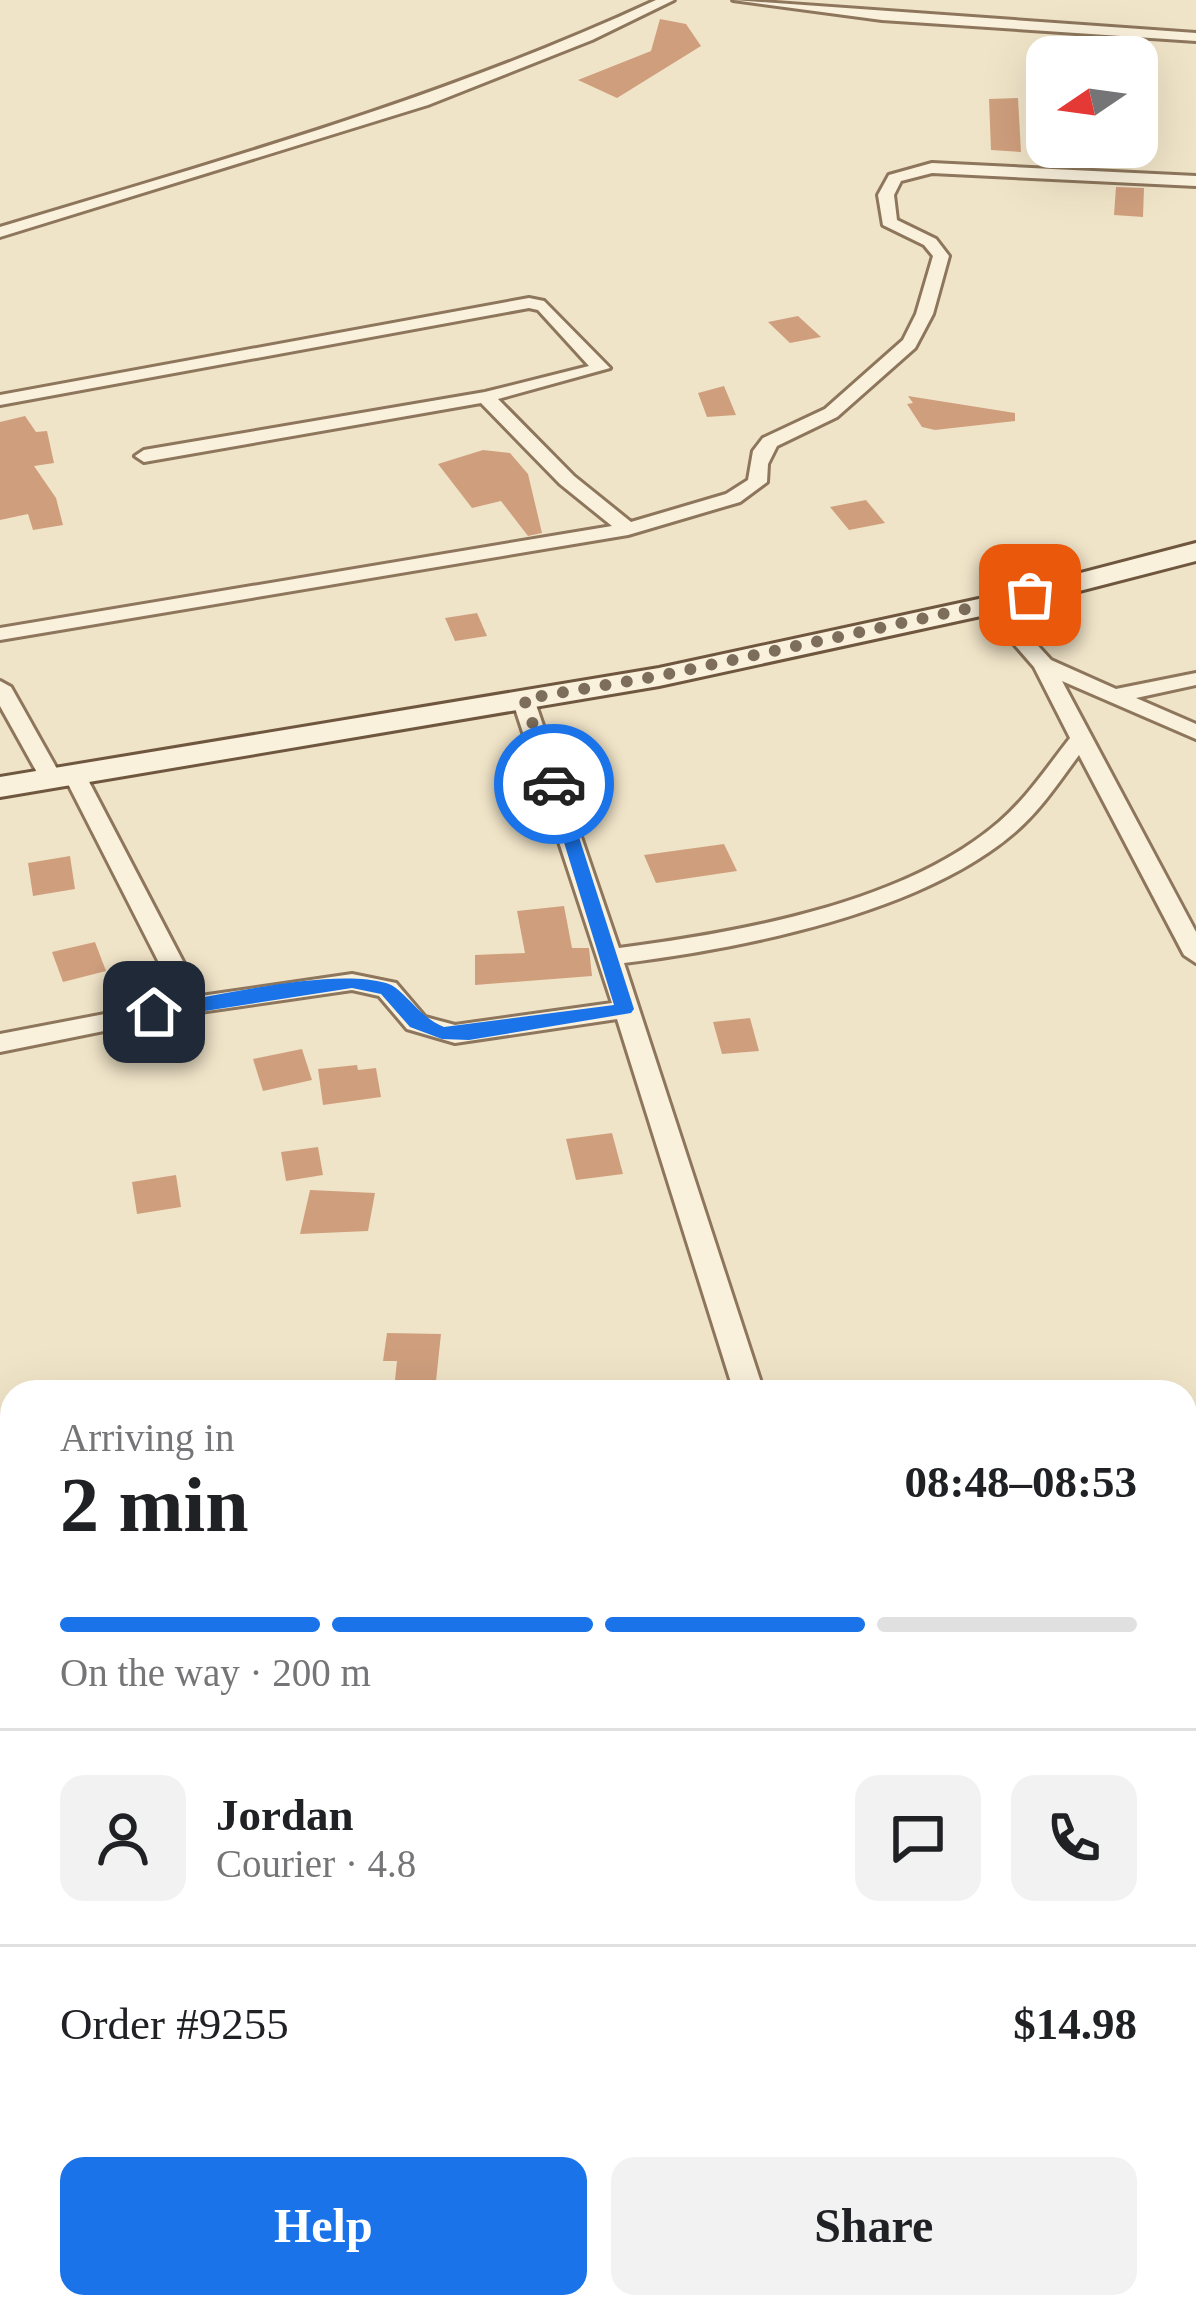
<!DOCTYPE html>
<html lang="en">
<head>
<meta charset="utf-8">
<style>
	:root { --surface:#fff; --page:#f2f2f2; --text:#202124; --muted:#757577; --line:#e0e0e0; --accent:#1a73e8 }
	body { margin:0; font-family:Georgia,serif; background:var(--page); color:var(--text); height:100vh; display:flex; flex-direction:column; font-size:45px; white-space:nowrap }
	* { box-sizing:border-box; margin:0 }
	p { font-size:39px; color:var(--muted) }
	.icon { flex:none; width:66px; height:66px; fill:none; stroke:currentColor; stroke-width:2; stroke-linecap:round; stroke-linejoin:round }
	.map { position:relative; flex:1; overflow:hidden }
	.panel { position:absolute; left:0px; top:1380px; width:1197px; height:939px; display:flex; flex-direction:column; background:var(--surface); border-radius:36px 36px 0 0; box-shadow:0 12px 48px #0002 }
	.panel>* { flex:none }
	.needle { width:78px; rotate:257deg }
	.buttons { position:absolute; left:1026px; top:36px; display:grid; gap:24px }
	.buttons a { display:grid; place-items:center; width:132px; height:132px; border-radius:24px; background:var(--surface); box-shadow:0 12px 48px #0002; font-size:60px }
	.pin { position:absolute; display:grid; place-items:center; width:102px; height:102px; color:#fff; margin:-51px; border-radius:24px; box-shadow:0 6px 18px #0006 }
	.courier { position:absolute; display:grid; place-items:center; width:120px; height:120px; margin:-60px; border:9px solid #1a73e8; border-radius:50%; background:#fff; color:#222; box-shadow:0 3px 15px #0007 }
	.overview em { font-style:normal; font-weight:600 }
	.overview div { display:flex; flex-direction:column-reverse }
	.overview { display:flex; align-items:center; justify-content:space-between; height:204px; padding:0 60px }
	h1 { font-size:78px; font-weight:600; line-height:90px }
	.bar { display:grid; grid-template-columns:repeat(4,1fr); gap:18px 12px; align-content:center; height:144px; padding:0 60px }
	.bar i { height:15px; border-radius:9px; background:var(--line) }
	.bar .on { background:var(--accent) }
	.bar p { grid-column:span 4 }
	.line { display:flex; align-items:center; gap:30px; padding:0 60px; border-top:3px solid var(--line) }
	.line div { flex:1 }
	.round { display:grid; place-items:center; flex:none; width:126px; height:126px; border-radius:24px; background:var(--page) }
	.cta { display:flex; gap:24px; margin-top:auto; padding:24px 60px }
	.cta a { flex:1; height:138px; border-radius:24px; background:var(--accent); color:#fff; font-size:48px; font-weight:600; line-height:138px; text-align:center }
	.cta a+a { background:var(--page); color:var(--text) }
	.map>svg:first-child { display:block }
	.cemetery { fill:#bfc49a }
	.building { fill:#cf9f7d }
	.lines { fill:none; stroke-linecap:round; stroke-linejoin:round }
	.lane-casing { stroke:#8d765c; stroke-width:24 }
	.street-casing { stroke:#8d765c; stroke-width:6 }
	.secondary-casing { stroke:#6f573f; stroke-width:6 }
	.lane { stroke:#faf1dc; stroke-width:18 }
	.street { fill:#faf1dc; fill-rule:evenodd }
	.secondary { fill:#faf1dc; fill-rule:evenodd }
	.route { fill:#1a73e8 }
	.done { stroke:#7c6e5b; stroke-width:12; stroke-dasharray:0 21.6 }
</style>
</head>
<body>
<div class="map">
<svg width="1196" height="2318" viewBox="0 0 1196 2318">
	<rect width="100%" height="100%" fill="#f0e4c8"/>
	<polygon class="cemetery" points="1196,1729 1196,2318 480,2318 483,2307 1185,2307 1185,1732"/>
	<g class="building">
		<polygon points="660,19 686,24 701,46 617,98 578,80 651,51"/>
		<polygon points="1018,98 1021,152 991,150 989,99"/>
		<polygon points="1116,187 1144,188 1143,217 1114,215"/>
		<polygon points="798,316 821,337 790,343 768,322"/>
		<polygon points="724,386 736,415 707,417 698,393"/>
		<polygon points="908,396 1015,413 1015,421 935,430 922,427 907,404 913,403"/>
		<polygon points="25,416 36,432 47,431 54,463 34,466 56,498 63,525 33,530 28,514 0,520 0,422"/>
		<polygon points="483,450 510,453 528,474 542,533 528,536 501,501 472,508 438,464"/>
		<polygon points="866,500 885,523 849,530 830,507"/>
		<polygon points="477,613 487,636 455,641 445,618"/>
		<polygon points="724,844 737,871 656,883 644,855"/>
		<polygon points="70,856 75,889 33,896 28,863"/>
		<polygon points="564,906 572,948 589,948 592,976 475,985 475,955 525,953 517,911"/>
		<polygon points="95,942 106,971 63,982 52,952"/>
		<polygon points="750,1018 759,1051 722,1054 713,1022"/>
		<polygon points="302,1049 312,1080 263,1091 253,1059"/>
		<polygon points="357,1065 358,1070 376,1068 381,1097 323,1105 318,1069"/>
		<polygon points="612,1133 623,1174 576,1180 566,1139"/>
		<polygon points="318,1147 323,1175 286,1181 281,1152"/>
		<polygon points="176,1175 181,1207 137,1214 132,1182"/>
		<polygon points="310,1190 375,1193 368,1231 300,1234"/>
		<polygon points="387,1333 441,1334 436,1381 395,1380 397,1361 383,1361"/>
	</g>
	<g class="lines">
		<defs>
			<g id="lane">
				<polyline points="0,1695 12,1679"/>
				<polyline points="0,1936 12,1941"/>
			</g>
			<g id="street">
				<path d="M656,0H674L592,40L428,105L0,237V227C222,160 445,98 656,0Z"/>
				<polygon points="733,0 1196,33 1196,41 882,20"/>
				<polygon points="932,163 1196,176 1196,186 932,173 901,181 894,195 897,220 936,239 949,256 933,314 915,348 837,417 777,446 768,464 767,482 740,502 628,535 0,640 0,628 612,526 560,484 481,403 144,462 135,456 144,450 485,392 589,366 538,310 529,308 0,405 0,395 529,298 544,301 610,368 498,399 574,476 631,522 726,494 748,480 753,451 763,438 825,409 903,340 916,314 933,256 924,245 883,225 878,195 889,175"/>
				<path d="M990,599L997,601L1051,660L1116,689L1196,673V685L1136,698L1196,724V739L1062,681L1196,932V963L1184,955L1079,755C1059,782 1040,811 1014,833C921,913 744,948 624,963L764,1392H734L617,1019L455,1043L407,1029L379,996L352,990L193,1013L0,1052V1034L178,1000L63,774L66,769L74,767L85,774L201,996L352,974L396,983L425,1017L455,1025L612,1003L512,699L515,694H531L534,699L619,948C740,932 904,904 999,822C1027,798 1048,766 1070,738L1034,667L980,605Z"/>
				<polygon points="0,681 11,687 61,776 58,781 50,783 39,776 0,706"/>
				<polygon points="0,1551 12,1555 12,1582 0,1578"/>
				<polygon points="1196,1676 1196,1704 1185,1707 1185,1679"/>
			</g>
			<polygon id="secondary" points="1196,543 1196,561 990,614 659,686 0,797 0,777 659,668 988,597"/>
		</defs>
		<use href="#lane" class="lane-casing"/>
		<use href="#street" class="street-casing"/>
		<use href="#secondary" class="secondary-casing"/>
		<use href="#lane" class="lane"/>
		<use href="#street" class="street"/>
		<use href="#secondary" class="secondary"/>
	</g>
	<path class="route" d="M554,779L562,784L634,1009L631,1013L469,1040L442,1039L410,1027L381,994L352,988L154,1019L145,1012L154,1006C214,997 331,967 386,983C404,988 418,1017 444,1027L614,1005L546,784Z"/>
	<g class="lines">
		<polyline class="done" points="554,784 524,699 659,676 1030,595"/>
	</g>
</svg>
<div class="buttons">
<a><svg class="needle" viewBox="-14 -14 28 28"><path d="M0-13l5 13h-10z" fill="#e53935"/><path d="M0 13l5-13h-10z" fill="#757577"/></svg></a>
</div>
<div class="pin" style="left:1030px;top:595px;background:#ea580c"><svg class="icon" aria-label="bag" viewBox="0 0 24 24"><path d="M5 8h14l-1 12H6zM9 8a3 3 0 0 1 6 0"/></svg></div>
<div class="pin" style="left:154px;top:1012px;background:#1f2937"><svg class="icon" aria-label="home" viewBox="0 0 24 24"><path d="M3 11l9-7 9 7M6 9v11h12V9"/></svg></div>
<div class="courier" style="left:554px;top:784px"><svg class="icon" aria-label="car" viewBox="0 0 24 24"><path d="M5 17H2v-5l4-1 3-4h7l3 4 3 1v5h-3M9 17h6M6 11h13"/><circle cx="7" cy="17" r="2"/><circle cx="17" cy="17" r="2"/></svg></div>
<section class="panel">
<div class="overview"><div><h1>2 min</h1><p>Arriving in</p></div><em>08:48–08:53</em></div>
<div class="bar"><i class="on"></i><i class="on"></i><i class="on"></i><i></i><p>On the way · 200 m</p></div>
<div class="line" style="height:216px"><a class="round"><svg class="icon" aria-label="person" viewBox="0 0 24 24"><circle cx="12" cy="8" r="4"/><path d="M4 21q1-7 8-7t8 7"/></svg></a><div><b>Jordan</b><p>Courier · 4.8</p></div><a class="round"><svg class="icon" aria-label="chat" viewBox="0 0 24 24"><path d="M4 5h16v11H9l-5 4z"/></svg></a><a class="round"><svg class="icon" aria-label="phone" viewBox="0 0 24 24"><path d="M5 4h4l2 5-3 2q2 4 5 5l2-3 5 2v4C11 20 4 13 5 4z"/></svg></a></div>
<div class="line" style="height:156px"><div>Order #9255</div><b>$14.98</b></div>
<div class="cta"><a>Help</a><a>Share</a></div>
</section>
</div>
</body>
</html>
